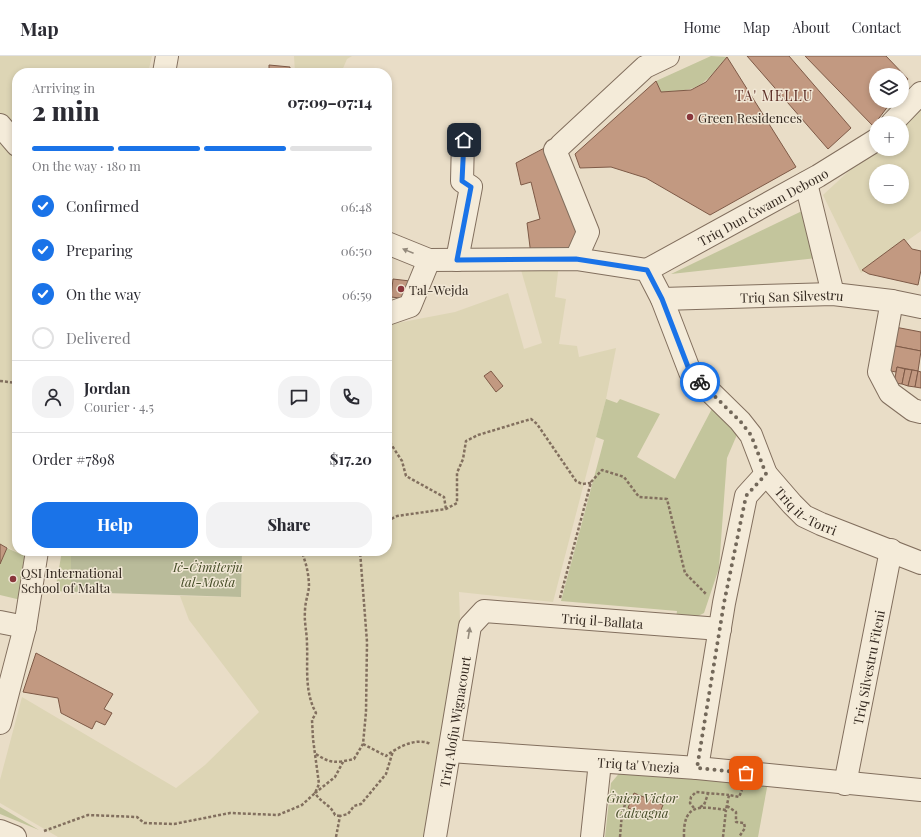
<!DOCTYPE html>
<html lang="en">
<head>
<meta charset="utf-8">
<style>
	:root { --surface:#fff; --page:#f2f2f3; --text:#2b2b33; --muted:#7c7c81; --line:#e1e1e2; --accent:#1a73e8 }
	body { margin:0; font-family:"Playfair Display",serif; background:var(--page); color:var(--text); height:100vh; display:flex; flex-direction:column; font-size:15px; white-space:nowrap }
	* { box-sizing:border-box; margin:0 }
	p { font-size:13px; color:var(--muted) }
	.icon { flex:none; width:22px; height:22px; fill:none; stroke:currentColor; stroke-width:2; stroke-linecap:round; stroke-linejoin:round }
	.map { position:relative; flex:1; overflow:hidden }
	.drawer { position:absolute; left:12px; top:12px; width:380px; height:488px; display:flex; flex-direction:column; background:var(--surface); border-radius:16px; box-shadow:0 2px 6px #0003 }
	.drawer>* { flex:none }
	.fabs { position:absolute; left:869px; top:12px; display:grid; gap:8px }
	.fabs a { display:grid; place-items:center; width:40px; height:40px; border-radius:50%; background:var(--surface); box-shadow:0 2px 6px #0003; font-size:20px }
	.pin { position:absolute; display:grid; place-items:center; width:34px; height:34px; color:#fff; margin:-17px; border-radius:8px; box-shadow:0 2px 6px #0006 }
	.courier { position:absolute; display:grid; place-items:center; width:40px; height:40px; margin:-20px; border:3px solid #1a73e8; border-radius:50%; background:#fff; color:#222; box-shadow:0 1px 5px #0007 }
	.overview em { font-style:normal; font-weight:800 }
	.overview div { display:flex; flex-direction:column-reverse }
	.overview { display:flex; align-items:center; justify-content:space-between; height:68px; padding:0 20px }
	h1 { font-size:26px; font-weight:800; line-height:30px }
	.bar { display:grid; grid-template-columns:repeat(4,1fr); gap:6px 4px; align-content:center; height:48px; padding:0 20px }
	.bar i { height:5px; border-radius:3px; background:var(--line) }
	.bar .selected { background:var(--accent) }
	.bar p { grid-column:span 4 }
	.line { display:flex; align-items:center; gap:10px; padding:0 20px; border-top:1px solid var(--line) }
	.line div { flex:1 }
	.round { display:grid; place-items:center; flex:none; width:42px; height:42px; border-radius:16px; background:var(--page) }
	ol { padding:0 20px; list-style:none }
	li { display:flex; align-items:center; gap:12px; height:44px }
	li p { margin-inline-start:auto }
	li .icon { padding:4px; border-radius:50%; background:var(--accent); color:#fff; stroke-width:4 }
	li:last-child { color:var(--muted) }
	li i { width:22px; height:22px; border:2px solid var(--line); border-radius:50% }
	.cta { display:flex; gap:8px; margin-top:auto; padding:8px 20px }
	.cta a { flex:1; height:46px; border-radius:16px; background:var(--accent); color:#fff; font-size:16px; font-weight:800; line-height:46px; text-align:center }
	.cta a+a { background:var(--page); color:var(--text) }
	header { display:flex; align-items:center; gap:24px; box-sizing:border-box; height:56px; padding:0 20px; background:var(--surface); border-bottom:1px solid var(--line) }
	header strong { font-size:19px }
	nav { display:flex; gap:22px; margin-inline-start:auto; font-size:14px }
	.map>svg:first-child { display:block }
	.farmland { fill:#ddd5b5; fill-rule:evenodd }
	.green { fill:#c3c59c }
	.cemetery { fill:#b9bb9a }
	.building { fill:#c29981; stroke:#7e5a47 }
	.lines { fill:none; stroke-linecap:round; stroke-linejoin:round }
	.minor-casing { stroke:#826f5e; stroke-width:24 }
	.path { stroke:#826f5e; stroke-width:2.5; stroke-dasharray:3 2; stroke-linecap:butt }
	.minor { stroke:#f4ebd9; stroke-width:22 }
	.oneway { fill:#948a7c }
	.done { stroke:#73685a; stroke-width:4; stroke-dasharray:0 7.2 }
	.route { stroke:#1a73e8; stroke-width:5 }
	.poi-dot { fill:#89363b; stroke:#f1e7d5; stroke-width:1.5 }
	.labels { text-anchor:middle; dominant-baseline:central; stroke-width:3; stroke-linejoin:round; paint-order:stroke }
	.poi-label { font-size:13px; fill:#342920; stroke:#f1e7d5; text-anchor:start }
	.street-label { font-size:13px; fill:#342920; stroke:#f1e7d5 }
	.park-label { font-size:13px; font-style:italic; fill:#474e29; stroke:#f1e7d5 }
	.neighbourhood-label { font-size:14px; letter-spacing:1px; fill:#5b2d25; stroke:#f1e7d5 }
</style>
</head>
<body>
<header>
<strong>Map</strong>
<nav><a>Home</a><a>Map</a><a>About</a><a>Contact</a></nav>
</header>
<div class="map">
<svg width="921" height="781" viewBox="0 0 921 781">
	<rect width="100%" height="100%" fill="#e9ddc7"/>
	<g class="farmland">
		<polygon points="0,0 152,0 148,17 17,17 17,495 30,495 29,502 0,488"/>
		<polygon points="294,0 352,0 347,3 341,17 295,17"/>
		<path d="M921,49V175L861,217L823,139L876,90V93H902V67ZM876,115H902V141H876Z"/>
		<polygon points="519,207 559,208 555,241 566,243 559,288 577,290 579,301 616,292 606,343 553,546 459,536 460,563 425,781 58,781 0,747 0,724 22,641 176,732 205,709 259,656 189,564 180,540 241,541 242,495 387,495 387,269 455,256 508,237 524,293 542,287"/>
	</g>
	<g class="green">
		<path d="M711,0L727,1C702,30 701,35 661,36L656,25Z"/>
		<polygon points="802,155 817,202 671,218"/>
		<polygon points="606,343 617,347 620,343 660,358 637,401 675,423 716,345 739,374 727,402 719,512 704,557 694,562 676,562 677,555 561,545 604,384 596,381"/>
		<polygon points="7,492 29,502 21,544 0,539 0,508"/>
		<polygon points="62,495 71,495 71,536 55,535"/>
		<polygon points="622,714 768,726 758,781 605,781 611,727"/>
		<polygon points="0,751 39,774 0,758"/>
	</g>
	<polygon class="cemetery" points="71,495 242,495 241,541 71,536"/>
	<g class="building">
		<polygon points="747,0 789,0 851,72 828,93"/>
		<polygon points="805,0 886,0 908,23 902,31 902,19 876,19 876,45 892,45 873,70"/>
		<polygon points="727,1 796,111 710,159 646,122 611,111 580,112 575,98 656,25 661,36 691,34 706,26"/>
		<polygon points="269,9 290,11 290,17 269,17"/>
		<polygon points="550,89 585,176 575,196 531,199 527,167 540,163 531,126 521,129 516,107"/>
		<polygon points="904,183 912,193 921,195 921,214 918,229 869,218 862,214"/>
		<polygon points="393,223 410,225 408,243 391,241"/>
		<polygon points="895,271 921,276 921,295 890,289"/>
		<polygon points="890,289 921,295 918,315 897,311 896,316 885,314"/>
		<polygon points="897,311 905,313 902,328 894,327"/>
		<polygon points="905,313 912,314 908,330 902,328"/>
		<polygon points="912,314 918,315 915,331 908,330"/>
		<polygon points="491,315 503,330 496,336 484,320"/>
		<polygon points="918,315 921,316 921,332 915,331"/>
		<polygon points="0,488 7,492 0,508"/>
		<polygon points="36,597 113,638 104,653 112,657 105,669 96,665 92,673 61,657 58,642 23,636"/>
		<polygon points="634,737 663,749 657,763 628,752"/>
	</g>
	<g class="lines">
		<defs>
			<g id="minor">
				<polyline points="164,17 167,0"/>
				<polyline points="892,67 921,37"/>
				<polyline points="0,69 17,89"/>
				<polyline points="561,89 645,11 668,0"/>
				<polyline points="555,94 588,176 576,203"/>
				<polyline points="806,127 833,238"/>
				<path id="s1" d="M387,187L429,204L576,203L647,214L662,243L690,316L740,365L751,379L766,418L792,448L804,460L821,468L921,507"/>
				<polyline points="457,204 471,131 462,125 463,84"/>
				<path id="s2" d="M647,214L818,120L876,84"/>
				<path id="s3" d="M662,243L833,238L892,245L921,251"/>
				<polyline points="892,245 879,316 890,337 913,354 921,356"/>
				<polyline points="387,258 410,250 429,204"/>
				<polyline points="0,566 25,571"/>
				<polyline points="0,667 25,571 37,495"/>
				<path id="s4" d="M450,695L697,712L921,734"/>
				<polyline points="697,712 724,547 746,440 766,418"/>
				<path id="s5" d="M845,728L891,494"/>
				<polyline points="0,775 15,781"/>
				<path id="s6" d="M435,781L470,570L484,555L720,573"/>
				<polyline points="592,781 600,706"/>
			</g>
		</defs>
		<use href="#minor" class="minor-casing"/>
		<g class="path">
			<polyline points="0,325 17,327"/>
			<polyline points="387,351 389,350 387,357"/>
			<polyline points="387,373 388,382"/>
			<polyline points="387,382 402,405 406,420 444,441 446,453"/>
			<polyline points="387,465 397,460 446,453 457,447 457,417 463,403 466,385 478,379 531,363 537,368 576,425 582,428 591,427"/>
			<polyline points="560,542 591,426 602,414 624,421 639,441 667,443 685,517 707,539"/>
			<path d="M363,688L386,700C398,691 416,681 431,688"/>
			<path d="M316,698C331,708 336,707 354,703L363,688L366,656L367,586L360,495"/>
			<polyline points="727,750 736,756 736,766 744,767 745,772 739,781"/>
			<polyline points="700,751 704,749 708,738"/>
			<polyline points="694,752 690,747 691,741 696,736 729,739"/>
			<path d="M340,760L335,759C330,748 321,747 315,737L335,721L343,706"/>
			<path d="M44,775L88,759L137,761L144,767L174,768L230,757L278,759L302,749L315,737L319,728L313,683L312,664L316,657C304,635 308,611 307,588C307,576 304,567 305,555C305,547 308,539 309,531C309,519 306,505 301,495"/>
			<polyline points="336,781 340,760 348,758 354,750 361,748 386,718 393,695"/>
			<polyline points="620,781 622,757 627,743 631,745"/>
			<path d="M684,781C683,747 700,750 726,754L729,739L739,741L742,734"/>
			<polyline points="723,781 726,754"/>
		</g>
		<use href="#minor" class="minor"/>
	</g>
	<defs><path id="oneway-solid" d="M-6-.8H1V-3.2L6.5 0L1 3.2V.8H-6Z"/></defs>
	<g class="oneway">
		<use href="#oneway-solid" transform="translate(408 195) rotate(-158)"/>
		<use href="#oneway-solid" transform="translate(469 577) rotate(-81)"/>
	</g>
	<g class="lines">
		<polyline class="done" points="700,326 740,365 751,379 766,418 746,440 724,547 697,712 746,717"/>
		<polyline class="route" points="464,84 462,125 471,131 457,204 576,203 647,214 662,243 690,316 700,326"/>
	</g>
	<g class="poi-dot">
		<circle cx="690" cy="61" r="4"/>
		<circle cx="401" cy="233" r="4"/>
		<circle cx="13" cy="523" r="4"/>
	</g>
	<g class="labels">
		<g class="poi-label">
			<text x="698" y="61">Green Residences</text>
			<text x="409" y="233">Tal-Wejda</text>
			<text x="21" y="516">QSI International<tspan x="21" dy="15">School of Malta</tspan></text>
		</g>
		<g class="street-label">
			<text stroke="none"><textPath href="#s2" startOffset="132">Triq Dun Ġwann Debono</textPath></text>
			<text stroke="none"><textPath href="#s3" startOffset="130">Triq San Silvestru</textPath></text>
			<text stroke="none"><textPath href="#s1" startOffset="560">Triq it-Torri</textPath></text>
			<text stroke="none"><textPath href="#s6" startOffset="353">Triq il-Ballata</textPath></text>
			<text stroke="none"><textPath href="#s5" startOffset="119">Triq Silvestru Fiteni</textPath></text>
			<text stroke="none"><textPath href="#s6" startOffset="117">Triq Alofju Wignacourt</textPath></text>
			<text stroke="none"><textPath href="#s4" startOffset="189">Triq ta' Vnezja</textPath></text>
		</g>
		<g class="park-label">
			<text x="208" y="510">Iċ-Ċimiterju<tspan x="208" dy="15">tal-Mosta</tspan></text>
			<text x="642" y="741">Ġnien Victor<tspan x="642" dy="15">Calvagna</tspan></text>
		</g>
		<g class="neighbourhood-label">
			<text x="774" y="39">TA' MELLU</text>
		</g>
	</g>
</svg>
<div class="fabs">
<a><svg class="icon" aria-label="layers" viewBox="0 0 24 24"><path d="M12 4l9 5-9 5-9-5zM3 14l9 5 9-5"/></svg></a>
<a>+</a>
<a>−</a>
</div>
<div class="pin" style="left:746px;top:717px;background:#ea580c"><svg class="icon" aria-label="bag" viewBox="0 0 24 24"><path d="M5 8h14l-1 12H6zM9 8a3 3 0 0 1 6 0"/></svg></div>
<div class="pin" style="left:464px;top:84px;background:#1f2937"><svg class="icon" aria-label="home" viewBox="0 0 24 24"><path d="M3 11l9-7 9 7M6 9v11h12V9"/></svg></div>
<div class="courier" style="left:700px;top:326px"><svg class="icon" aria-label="bike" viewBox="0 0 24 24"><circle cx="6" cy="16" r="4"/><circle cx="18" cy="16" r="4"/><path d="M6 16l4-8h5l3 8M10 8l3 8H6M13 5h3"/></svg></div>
<section class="drawer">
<div class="overview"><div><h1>2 min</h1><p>Arriving in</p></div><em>07:09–07:14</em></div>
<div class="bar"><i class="selected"></i><i class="selected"></i><i class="selected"></i><i></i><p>On the way · 180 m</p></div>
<ol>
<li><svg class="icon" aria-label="check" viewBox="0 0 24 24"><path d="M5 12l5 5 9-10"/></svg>Confirmed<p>06:48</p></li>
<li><svg class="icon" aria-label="check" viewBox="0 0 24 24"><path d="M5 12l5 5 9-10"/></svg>Preparing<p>06:50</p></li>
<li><svg class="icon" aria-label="check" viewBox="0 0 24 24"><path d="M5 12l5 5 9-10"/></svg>On the way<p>06:59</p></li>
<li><i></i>Delivered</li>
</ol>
<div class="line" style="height:72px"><a class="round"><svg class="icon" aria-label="person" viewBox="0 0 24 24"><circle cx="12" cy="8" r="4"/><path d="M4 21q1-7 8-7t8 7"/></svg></a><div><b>Jordan</b><p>Courier · 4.5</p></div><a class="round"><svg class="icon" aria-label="chat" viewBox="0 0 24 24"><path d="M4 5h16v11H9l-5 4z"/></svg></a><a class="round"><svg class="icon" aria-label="phone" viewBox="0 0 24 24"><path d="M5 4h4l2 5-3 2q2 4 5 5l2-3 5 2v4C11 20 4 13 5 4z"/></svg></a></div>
<div class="line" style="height:52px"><div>Order #7898</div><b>$17.20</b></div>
<div class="cta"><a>Help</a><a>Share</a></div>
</section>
</div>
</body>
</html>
